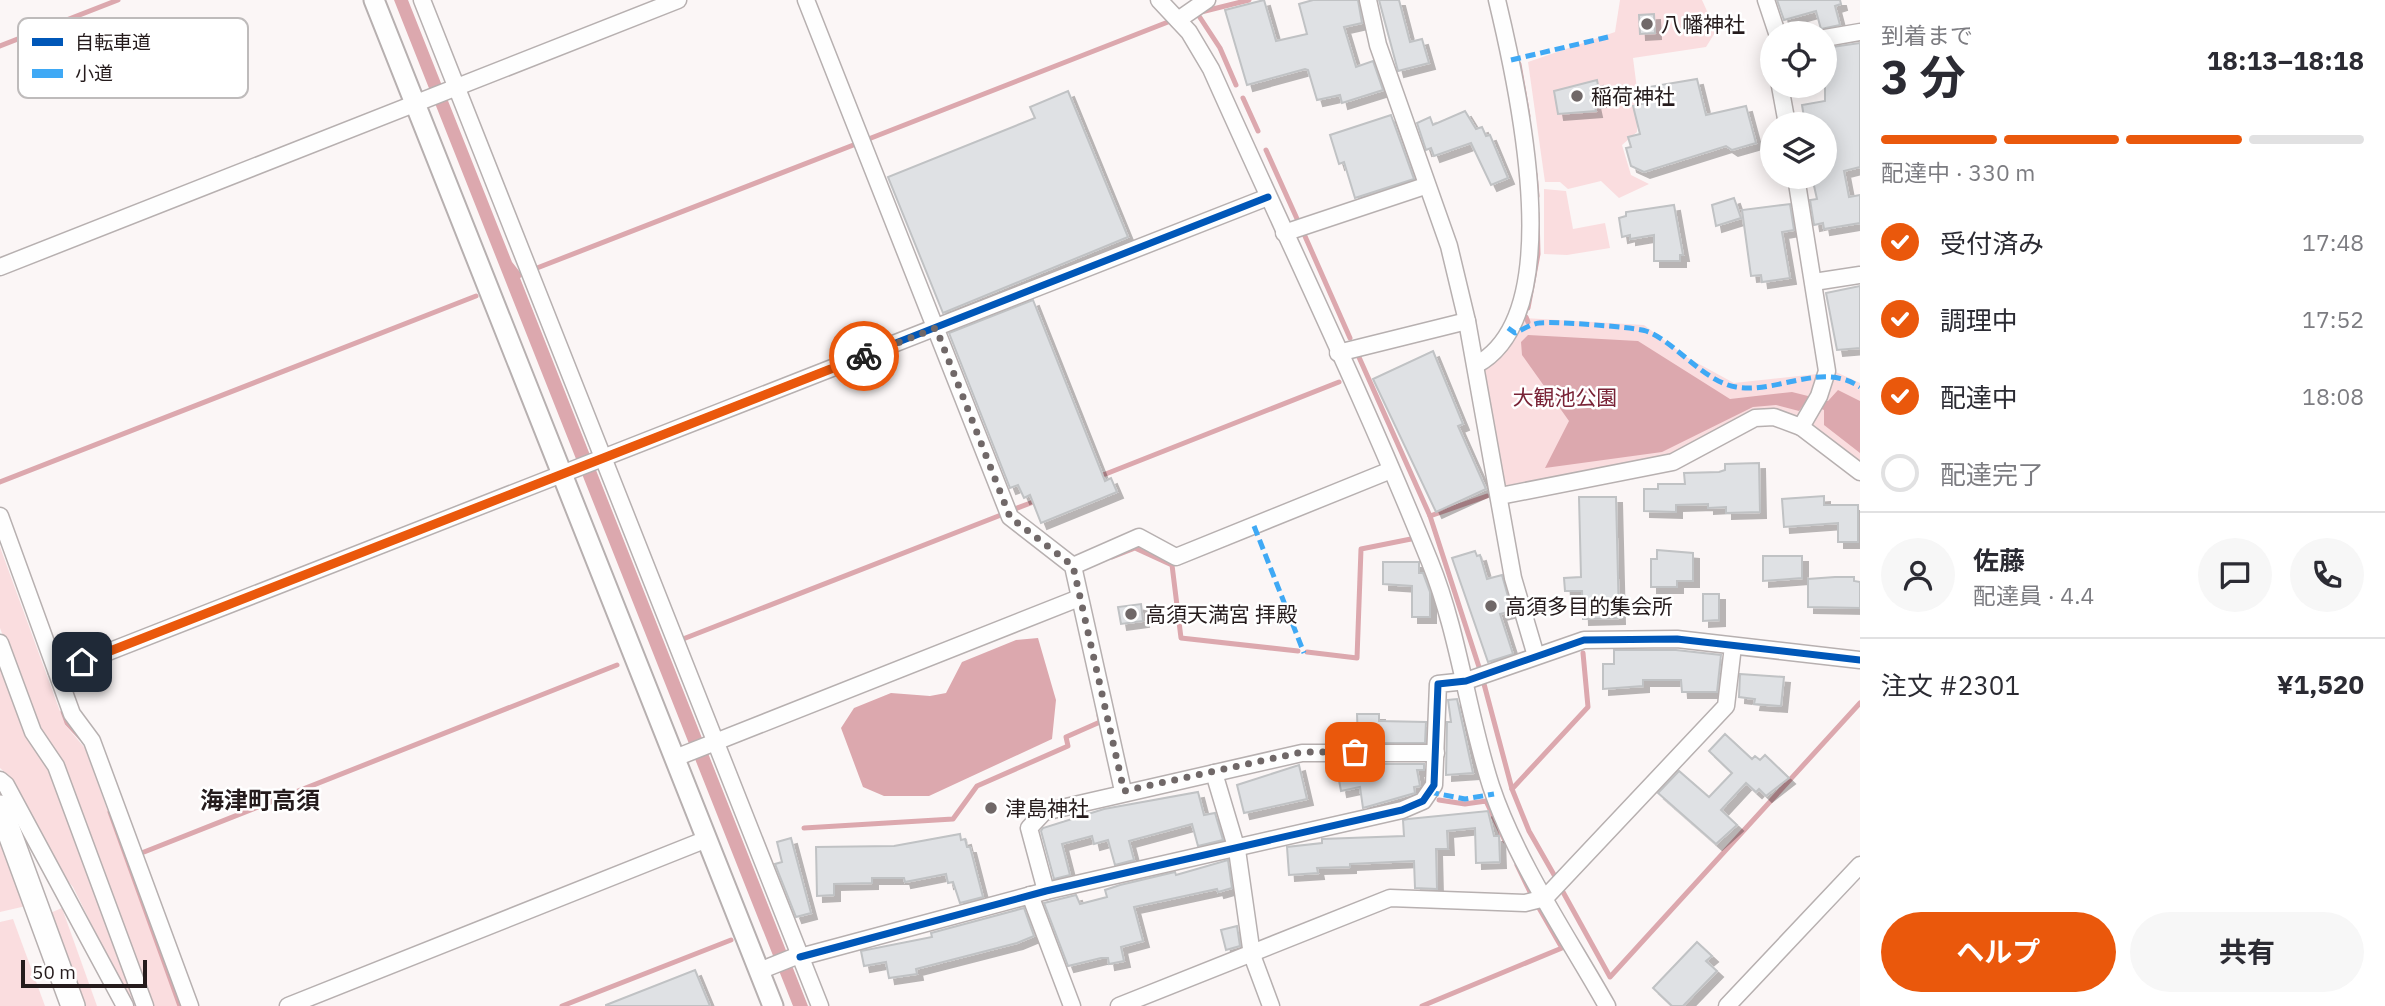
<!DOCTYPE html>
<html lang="ja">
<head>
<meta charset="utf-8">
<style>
	:root { --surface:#fff; --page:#f7f7f7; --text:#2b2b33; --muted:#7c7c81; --line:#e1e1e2; --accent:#ea580c }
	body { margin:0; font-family:"IBM Plex Sans","Noto Sans JP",sans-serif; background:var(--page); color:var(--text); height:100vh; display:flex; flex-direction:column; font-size:26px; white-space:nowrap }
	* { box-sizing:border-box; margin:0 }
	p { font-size:23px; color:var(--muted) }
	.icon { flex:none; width:38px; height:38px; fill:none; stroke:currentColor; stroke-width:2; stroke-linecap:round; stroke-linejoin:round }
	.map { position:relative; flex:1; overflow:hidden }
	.panel { display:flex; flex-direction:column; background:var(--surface); width:525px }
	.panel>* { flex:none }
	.tools { position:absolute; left:1760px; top:21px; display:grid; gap:14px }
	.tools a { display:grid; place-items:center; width:77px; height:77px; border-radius:50%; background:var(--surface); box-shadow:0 4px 18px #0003; font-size:35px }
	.scale { position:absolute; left:21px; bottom:18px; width:126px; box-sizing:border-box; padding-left:7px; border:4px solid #251b1c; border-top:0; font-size:19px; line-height:24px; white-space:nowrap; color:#251b1c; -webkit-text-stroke:5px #fff; paint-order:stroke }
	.pin { position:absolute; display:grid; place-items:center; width:60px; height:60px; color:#fff; margin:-30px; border-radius:14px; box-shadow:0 4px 10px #0006 }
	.courier { position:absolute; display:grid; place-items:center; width:70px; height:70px; margin:-35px; border:5px solid #ea580c; border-radius:50%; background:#fff; color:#222; box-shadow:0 2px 9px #0007 }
	.summary em { font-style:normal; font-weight:700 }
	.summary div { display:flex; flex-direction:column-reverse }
	.summary { display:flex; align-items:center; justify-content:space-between; height:119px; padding:0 21px }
	h1 { font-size:46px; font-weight:700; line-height:52px }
	.bar { display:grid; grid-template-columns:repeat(4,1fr); gap:10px 7px; align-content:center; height:84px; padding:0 21px }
	.bar i { height:9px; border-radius:5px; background:var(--line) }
	.bar .selected { background:var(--accent) }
	.bar p { grid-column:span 4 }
	.line { display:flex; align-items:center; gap:18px; padding:0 21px; border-top:2px solid var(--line) }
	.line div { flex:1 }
	.round { display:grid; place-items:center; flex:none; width:74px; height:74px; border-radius:37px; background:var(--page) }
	ol { padding:0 21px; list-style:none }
	li { display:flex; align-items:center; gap:21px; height:77px }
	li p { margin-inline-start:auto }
	li .icon { padding:7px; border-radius:50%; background:var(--accent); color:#fff; stroke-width:4 }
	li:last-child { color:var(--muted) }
	li i { width:38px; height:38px; border:4px solid var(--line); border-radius:50% }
	.action { display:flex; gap:14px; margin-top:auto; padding:14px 21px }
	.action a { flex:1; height:80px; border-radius:42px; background:var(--accent); color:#fff; font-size:28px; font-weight:700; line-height:80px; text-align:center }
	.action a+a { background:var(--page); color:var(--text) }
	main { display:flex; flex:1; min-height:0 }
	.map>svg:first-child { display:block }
	.green { fill:#fadddf }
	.water { fill:#dca8ae }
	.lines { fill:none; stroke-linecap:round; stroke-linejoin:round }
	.stream { stroke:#dca8ae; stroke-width:5 }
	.building { fill:#dfe1e4; stroke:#c0c2c4; stroke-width:2; filter:url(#shadow) }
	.minor-casing { stroke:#b7b0b0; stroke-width:19 }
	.tertiary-casing { stroke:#b7b0b0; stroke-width:23 }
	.secondary-casing { stroke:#b7b0b0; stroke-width:26 }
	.minor { stroke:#fefefe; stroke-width:16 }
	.tertiary { stroke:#fefefe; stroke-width:19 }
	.secondary { stroke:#fefefe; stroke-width:23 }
	.quiet { stroke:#3fa9f5; stroke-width:5; stroke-dasharray:10 5; stroke-linecap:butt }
	.cycleway-casing { stroke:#fff; stroke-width:11 }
	.cycleway { stroke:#0057b8; stroke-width:7 }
	.done { stroke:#706868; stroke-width:7; stroke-dasharray:0 12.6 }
	.route { stroke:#ea580c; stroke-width:9 }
	.poi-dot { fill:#706868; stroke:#fff; stroke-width:2.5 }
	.labels { text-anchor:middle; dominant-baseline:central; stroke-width:5; stroke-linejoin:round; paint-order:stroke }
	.poi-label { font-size:21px; fill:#251b1c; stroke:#fff; text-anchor:start }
	.park-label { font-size:21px; fill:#792336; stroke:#fff }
	.quarter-label { font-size:24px; font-weight:bold; fill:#251b1c; stroke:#fff }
	.key { fill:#fff; stroke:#bebbbb; stroke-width:2 }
	.key-label { font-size:19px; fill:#251b1c }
</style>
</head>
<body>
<main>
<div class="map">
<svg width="1860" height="1006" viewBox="0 0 1860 1006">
	<defs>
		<filter id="shadow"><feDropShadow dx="6" dy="6" stdDeviation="0" flood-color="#0004"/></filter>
	</defs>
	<rect width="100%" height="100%" fill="#fbf6f6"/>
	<g class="green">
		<polygon points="1620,0 1702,0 1716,31 1706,47 1633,58 1638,97 1637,132 1622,145 1631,175 1649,184 1619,198 1601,181 1568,189 1560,182 1545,182 1528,62 1615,32"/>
		<polygon points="1544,189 1566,191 1573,229 1605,223 1610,248 1567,255 1544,254"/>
		<path d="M1522,318L1644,325L1688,358L1734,383L1836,372L1860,383V463C1827,443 1799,408 1758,409L1666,456L1503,486L1483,373Z"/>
		<polygon points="0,547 65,725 85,748 178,1006 151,1006 37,729 0,628"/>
		<polygon points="0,660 51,765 139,1006 132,1006 73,887 56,867 12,779 0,768"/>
		<polygon points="0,836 26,906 0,912"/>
		<polygon points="62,908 97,1006 84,1006 50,913"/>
		<polygon points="13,919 45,1006 0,1006 0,922"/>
	</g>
	<g class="water">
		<polygon points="394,0 408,0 512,262 523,276 520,278 808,1006 793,1006"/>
		<polygon points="1528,335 1638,341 1730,399 1792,392 1828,401 1838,390 1860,401 1860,453 1824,425 1824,410 1805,403 1799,411 1776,405 1753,407 1662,452 1545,468 1569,421 1522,355 1521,342"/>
		<polygon points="1038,638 1056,700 1052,739 929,796 884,796 863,787 841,728 854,708 891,693 930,696 946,693 962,662 1016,640"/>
	</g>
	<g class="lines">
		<g class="stream">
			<polyline points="0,46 118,0"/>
			<polyline points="1519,64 1528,116"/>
			<polyline points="1236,85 1220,48 1197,13 1249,0"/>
			<polyline points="1243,98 1258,131"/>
			<polyline points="866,140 1168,22"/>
			<polyline points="1266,150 1298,221"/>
			<polyline points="1535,174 1537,196"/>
			<polyline points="1304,234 1350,338"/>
			<polyline points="537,268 856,144"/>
			<polyline points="1528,308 1538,254 1537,213"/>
			<polyline points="1526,317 1528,322"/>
			<polyline points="1358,355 1430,516 1479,667"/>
			<polyline points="1098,477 1339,382"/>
			<polyline points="0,482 476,296"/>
			<polyline points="1012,510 1036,501"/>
			<polyline points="1430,516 1487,496"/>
			<polyline points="1112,557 1135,548 1172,565 1181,638 1298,651"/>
			<polyline points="683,639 1001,515"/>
			<polyline points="1307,652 1357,658 1361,549 1411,539"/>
			<polyline points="1484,684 1512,789 1529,831 1557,880"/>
			<polyline points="63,712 67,723 81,738"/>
			<polyline points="1512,789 1588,707 1583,653"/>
			<polyline points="1439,800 1465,804 1486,801 1505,841"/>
			<polyline points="110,812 180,1006"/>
			<polyline points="804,828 953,819 977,786 1068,746 1066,737 1100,722 1099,715"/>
			<polyline points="139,854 617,665"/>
			<polyline points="1517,865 1531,894"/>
			<polyline points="1563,892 1610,977 1860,703"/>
			<polyline points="562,1006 731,940"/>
			<polyline points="1422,1006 1562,948 1539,908"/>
		</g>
	</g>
	<g class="building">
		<polygon points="1264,0 1276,41 1307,34 1299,4 1313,0 1358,0 1362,23 1344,27 1356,67 1373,61 1383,90 1342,103 1340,95 1317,100 1308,70 1305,69 1247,85 1225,10"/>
		<polygon points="1379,0 1399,0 1410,42 1422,39 1429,63 1398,71"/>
		<polygon points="1777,0 1840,0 1841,4 1835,6 1840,25 1821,29 1816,11 1784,20"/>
		<polygon points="1654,14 1655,33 1640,34 1639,15"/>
		<polygon points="1860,43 1860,167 1844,171 1849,197 1860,195 1860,223 1824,229 1823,223 1814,225 1810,200 1817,199 1812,177 1825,177 1825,124 1805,124 1802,105 1825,101 1825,48"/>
		<polygon points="1697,79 1706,115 1746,106 1756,143 1732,150 1726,146 1644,172 1631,166 1626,148 1631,147 1628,137 1640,134 1633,106 1649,102 1646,92 1650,91 1649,87"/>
		<polygon points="1597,80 1601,101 1594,102 1596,111 1558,114 1554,91"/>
		<polygon points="1068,91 1128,237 943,313 888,177 1035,118 1030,107"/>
		<polygon points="1465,111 1476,129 1482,127 1486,136 1490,135 1508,178 1491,185 1471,143 1434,156 1431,148 1426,150 1417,123 1430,117 1433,125"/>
		<polygon points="1391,115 1414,179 1355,198 1344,162 1339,164 1330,135"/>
		<polygon points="1734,198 1741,218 1716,226 1712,205"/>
		<polygon points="1790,204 1794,230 1782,232 1790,278 1762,282 1761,275 1751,276 1742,210"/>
		<polygon points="1674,205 1683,255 1680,255 1680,261 1654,261 1654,235 1630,239 1630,235 1622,237 1619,218 1626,216 1626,212"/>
		<polygon points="1860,286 1860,348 1837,350 1826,293"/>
		<polygon points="1033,300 1105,481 1111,478 1117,492 1041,523 1030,495 1024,498 1018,485 1010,488 949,333"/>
		<polygon points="1433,351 1463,424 1458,426 1486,489 1436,512 1373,379"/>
		<polygon points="1759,463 1760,512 1726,513 1726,507 1708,508 1708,504 1676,505 1676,512 1644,511 1644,489 1658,489 1658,484 1685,484 1684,473 1719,472 1725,470 1725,464"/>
		<polygon points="1824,496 1824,505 1858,505 1858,542 1838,542 1838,523 1784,527 1782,499"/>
		<polygon points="1579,497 1616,497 1619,618 1583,619 1582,591 1565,591 1564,578 1581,577"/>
		<polygon points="1657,550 1693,553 1693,581 1677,581 1677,587 1651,587 1651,559 1657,559"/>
		<polygon points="1475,551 1477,556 1480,555 1487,579 1502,575 1512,611 1500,614 1513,654 1488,662 1452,558"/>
		<polygon points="1763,556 1802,556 1802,578 1763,581"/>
		<polygon points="1383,562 1419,562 1419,573 1423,573 1430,592 1430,617 1412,617 1412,586 1383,584"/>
		<polygon points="1835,577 1854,577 1854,581 1860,582 1860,608 1808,607 1808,579"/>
		<polygon points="1703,594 1719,594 1719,620 1703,621"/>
		<polygon points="1141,604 1143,621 1121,624 1118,607"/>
		<polygon points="1614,650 1676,650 1721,655 1717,692 1682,692 1681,680 1643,680 1643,686 1603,689 1603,664 1614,664"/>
		<polygon points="1740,674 1784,677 1781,706 1754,704 1755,699 1739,697"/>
		<polygon points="1457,699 1473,773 1446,775 1447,722 1451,722 1448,700"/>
		<polygon points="1357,714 1379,714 1379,721 1426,722 1425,743 1358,743"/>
		<polygon points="1725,734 1752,759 1755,756 1760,760 1765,755 1789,778 1766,796 1759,789 1756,792 1746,783 1721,810 1737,825 1716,844 1658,793 1679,771 1709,797 1732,773 1709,751"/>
		<polygon points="1336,764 1424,764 1424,770 1417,770 1420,786 1414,787 1415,793 1363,808 1360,787 1341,791"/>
		<polygon points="1299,765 1307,799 1244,813 1237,785"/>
		<polygon points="1198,792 1204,815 1215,813 1223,840 1198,846 1192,824 1129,841 1134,860 1115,865 1108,840 1094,844 1092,836 1062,844 1070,875 1054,879 1041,831 1043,828 1104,809"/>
		<polygon points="1488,811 1494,836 1499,836 1500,862 1476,863 1475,828 1447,831 1448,849 1436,849 1437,889 1415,888 1414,861 1350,864 1350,867 1317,868 1318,873 1289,875 1287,847 1322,843 1322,839 1404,836 1403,820 1408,819"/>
		<polygon points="960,834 961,840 965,839 967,847 970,847 983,897 960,903 953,882 948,883 946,874 905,882 904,878 872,878 872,883 834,884 834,895 817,896 816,847 894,846"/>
		<polygon points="791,838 811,913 796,917 775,864 782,862 777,842"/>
		<polygon points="1228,860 1232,888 1218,892 1217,889 1134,907 1143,941 1121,947 1124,961 1109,964 1108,958 1101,958 1068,966 1044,903 1076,895 1080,904 1107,897 1105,890 1120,885 1175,872 1176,875"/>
		<polygon points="1024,908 1034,936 1017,943 916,969 917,974 889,978 886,962 864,966 861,951 932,937 931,933"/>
		<polygon points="1237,926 1240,946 1226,950 1221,930"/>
		<polygon points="1697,942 1712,956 1706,961 1717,971 1683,1006 1672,1006 1653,988"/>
		<polygon points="695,970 710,1006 606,1006 606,1005"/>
	</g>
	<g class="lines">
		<defs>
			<g id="minor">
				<polyline points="422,0 820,1006"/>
				<polyline points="806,0 1010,517 1073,566 1123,791"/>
				<path d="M1159,0L1189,32L1211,69C1284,233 1363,395 1430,562C1459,634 1467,712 1491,786C1516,861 1568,937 1607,1006"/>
				<polyline points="1368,0 1378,45 1449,246 1467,321 1513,578 1536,656"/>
				<polyline points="1766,0 1777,33"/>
				<polyline points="1178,20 1207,0"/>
				<polyline points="1825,38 1860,32"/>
				<polyline points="1780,86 1787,124"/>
				<polyline points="1796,177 1827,371 1819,396 1801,427"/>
				<polyline points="1284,233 1425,186"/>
				<polyline points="0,267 678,0"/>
				<polyline points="1814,282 1860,275"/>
				<polyline points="1338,353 1467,321"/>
				<path d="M1476,365C1571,314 1517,83 1497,0"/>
				<polyline points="1500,496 1673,462 1755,418 1774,417 1801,427 1860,472"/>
				<polyline points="0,516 72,714 92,741 190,1006"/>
				<polyline points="1073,566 1139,537 1176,557 1391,470"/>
				<polyline points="0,643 33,732 56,766 145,1006"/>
				<polyline points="57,672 1268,197"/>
				<polyline points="675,758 1079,598"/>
				<polyline points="1214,773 1237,850 1252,955 1271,1006"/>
				<polyline points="0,780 6,785 125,1006"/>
				<polyline points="1046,891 1029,828 1044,812 1302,753 1436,753"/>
				<polyline points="1030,895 1072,1006"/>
				<polyline points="800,957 1046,891 1402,810 1423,801 1434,785 1438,684 1466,681 1584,640 1677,639 1860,660"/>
				<polyline points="759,971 799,955"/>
				<polyline points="288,1006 707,839"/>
				<polyline points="1119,1006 1390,898 1525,903 1545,898 1726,706 1733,646"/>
				<polyline points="1727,1006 1860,865"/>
			</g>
			<polyline id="tertiary" points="374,0 773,1006"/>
			<polyline id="secondary" points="0,807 73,1006"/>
		</defs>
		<use href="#minor" class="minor-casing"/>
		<use href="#tertiary" class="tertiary-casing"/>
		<use href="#secondary" class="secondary-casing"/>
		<use href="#minor" class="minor"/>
		<use href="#tertiary" class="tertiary"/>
		<use href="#secondary" class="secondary"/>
		<g class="quiet">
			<polyline points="1511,60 1608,37"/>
			<path d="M1508,328L1515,333C1522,330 1531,324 1539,323C1551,321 1634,327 1646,331C1673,340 1704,382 1736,387C1778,394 1821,361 1860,387"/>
			<polyline points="1254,526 1304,653"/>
			<polyline points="1429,792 1465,799 1494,794"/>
		</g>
		<defs>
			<g id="cycleway">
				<polyline points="57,672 1268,197"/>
				<polyline points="800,957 1046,891 1402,810 1423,801 1434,785 1438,684 1466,681 1584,640 1677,639 1860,660"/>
			</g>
		</defs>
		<use href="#cycleway" class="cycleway-casing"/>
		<use href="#cycleway" class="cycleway"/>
	</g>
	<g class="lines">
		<polyline class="done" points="864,356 936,328 1010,517 1073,566 1124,791 1302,752 1355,752"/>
		<polyline class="route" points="82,662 864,356"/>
	</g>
	<g class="poi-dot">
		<circle cx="1647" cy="24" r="7"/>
		<circle cx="1577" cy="96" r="7"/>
		<circle cx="1491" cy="606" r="7"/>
		<circle cx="1131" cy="614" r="7"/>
		<circle cx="991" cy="808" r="7"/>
	</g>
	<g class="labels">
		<g class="poi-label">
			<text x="1661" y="24">八幡神社</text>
			<text x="1591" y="96">稲荷神社</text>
			<text x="1505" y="606">高須多目的集会所</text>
			<text x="1145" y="614">高須天満宮 拝殿</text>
			<text x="1005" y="808">津島神社</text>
		</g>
		<g class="park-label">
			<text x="1565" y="397">大観池公園</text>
		</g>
		<g class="quarter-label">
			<text x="260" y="800">海津町高須</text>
		</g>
	</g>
	<rect x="18" y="18" width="230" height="80" rx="10" class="key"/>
	<rect x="32" y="38" width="31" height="8" fill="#0057b8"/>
	<rect x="32" y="69" width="31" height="9" fill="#3fa9f5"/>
	<g class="key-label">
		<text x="75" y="49">自転車道</text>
		<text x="75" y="80">小道</text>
	</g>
</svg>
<div class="tools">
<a><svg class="icon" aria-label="locate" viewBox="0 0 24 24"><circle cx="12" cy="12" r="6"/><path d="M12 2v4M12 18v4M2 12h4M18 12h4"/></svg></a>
<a><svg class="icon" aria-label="layers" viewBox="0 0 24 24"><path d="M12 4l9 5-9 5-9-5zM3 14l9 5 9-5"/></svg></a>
</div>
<div class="scale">50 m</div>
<div class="pin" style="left:1355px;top:752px;background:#ea580c"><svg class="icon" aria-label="bag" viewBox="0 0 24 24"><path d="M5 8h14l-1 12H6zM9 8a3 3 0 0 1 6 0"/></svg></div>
<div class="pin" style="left:82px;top:662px;background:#1f2937"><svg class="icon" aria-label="home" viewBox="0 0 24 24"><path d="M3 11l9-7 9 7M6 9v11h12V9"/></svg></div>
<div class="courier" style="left:864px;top:356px"><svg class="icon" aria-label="bike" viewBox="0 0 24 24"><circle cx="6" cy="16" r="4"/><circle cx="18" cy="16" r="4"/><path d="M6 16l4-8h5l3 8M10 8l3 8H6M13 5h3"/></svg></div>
</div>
<section class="panel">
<div class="summary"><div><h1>3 分</h1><p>到着まで</p></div><em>18:13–18:18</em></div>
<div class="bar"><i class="selected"></i><i class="selected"></i><i class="selected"></i><i></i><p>配達中 · 330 m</p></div>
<ol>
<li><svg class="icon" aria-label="check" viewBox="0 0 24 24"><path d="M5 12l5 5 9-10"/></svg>受付済み<p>17:48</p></li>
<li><svg class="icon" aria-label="check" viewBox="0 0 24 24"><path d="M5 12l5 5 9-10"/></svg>調理中<p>17:52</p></li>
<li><svg class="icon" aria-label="check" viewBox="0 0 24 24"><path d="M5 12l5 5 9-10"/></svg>配達中<p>18:08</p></li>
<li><i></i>配達完了</li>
</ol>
<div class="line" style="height:126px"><a class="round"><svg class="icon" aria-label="person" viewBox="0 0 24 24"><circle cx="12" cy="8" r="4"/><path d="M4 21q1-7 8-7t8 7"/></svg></a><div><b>佐藤</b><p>配達員 · 4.4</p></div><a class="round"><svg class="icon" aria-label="chat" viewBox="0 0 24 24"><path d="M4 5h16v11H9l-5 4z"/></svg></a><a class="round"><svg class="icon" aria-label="phone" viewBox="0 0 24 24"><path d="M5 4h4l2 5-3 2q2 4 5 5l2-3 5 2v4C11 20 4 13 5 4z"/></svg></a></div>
<div class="line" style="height:91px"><div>注文 #2301</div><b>¥1,520</b></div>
<div class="action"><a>ヘルプ</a><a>共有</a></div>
</section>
</main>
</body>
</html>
